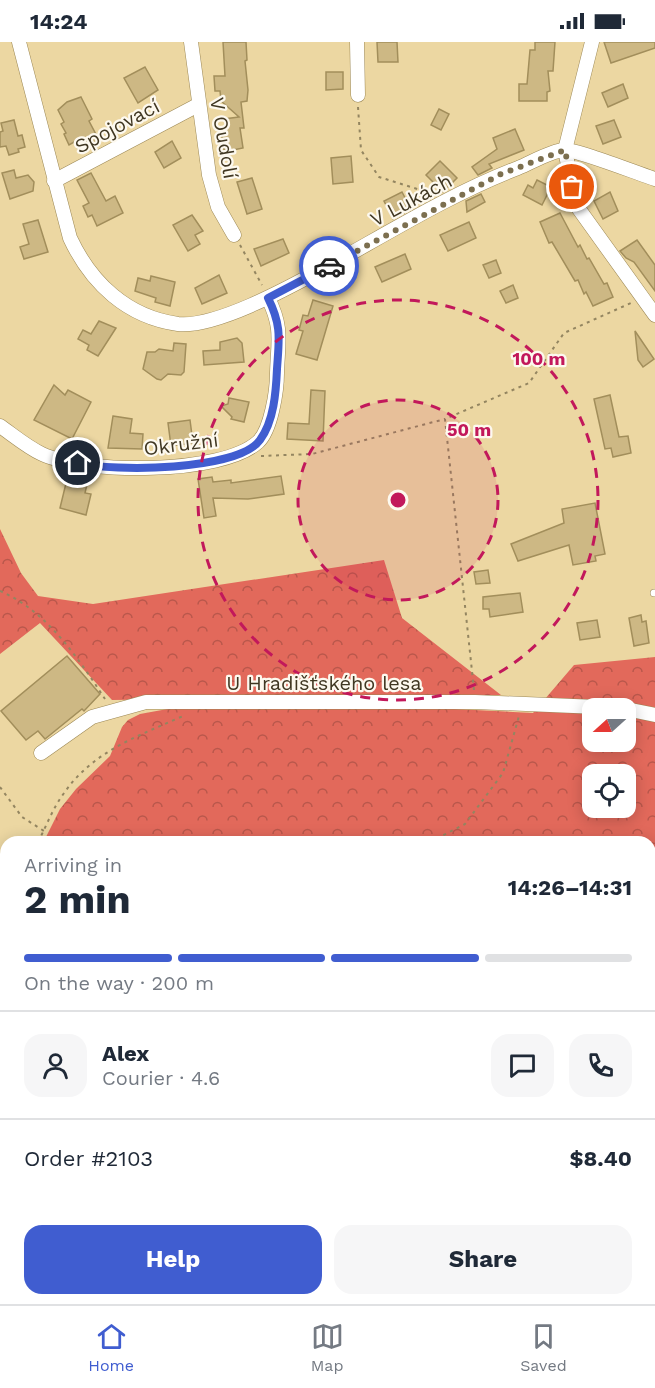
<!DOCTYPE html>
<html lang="en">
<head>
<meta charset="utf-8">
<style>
	:root { --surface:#fff; --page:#f6f6f7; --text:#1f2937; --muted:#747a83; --line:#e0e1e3; --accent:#405dd0 }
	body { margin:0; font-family:"Work Sans",sans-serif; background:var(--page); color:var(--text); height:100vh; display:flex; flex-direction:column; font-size:22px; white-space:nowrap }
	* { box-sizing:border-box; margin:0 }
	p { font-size:20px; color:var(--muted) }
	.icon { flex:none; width:33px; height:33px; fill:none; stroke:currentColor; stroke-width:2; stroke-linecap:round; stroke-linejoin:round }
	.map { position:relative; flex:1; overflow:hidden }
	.drawer { position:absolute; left:0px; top:794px; width:656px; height:470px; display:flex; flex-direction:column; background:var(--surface); border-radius:18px 18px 0 0; box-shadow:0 3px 15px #0003 }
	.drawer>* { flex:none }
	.needle { width:39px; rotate:249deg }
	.controls { position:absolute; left:582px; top:656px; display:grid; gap:12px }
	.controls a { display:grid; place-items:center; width:54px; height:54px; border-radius:12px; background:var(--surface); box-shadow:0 3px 15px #0003; font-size:30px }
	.pin { position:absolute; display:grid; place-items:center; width:51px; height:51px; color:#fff; margin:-26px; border:3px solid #fff; border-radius:50%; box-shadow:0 2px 6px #0007 }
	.courier { position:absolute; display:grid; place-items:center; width:60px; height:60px; margin:-30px; border:4px solid #405dd0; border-radius:50%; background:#fff; color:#222; box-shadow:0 2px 8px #0007 }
	.headline em { font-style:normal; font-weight:700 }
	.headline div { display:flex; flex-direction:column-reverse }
	.headline { display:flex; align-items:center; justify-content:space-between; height:102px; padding:0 24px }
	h1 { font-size:39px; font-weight:700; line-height:45px }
	.bar { display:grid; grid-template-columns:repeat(4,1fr); gap:9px 6px; align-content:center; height:72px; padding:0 24px }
	.bar i { height:8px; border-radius:4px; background:var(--line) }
	.bar .current { background:var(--accent) }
	.bar p { grid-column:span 4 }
	.line { display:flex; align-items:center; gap:15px; padding:0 24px; border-top:2px solid var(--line) }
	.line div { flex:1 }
	.round { display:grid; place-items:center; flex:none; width:63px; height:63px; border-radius:18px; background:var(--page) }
	.cta { display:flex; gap:12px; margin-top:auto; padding:12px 24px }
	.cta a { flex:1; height:69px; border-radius:18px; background:var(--accent); color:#fff; font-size:24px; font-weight:700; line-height:69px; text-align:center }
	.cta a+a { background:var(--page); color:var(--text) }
	.status { display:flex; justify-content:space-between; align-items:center; height:42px; padding:0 30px; background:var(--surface); direction:ltr }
	.status svg { height:16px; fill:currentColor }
	.menu { display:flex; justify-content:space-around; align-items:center; height:84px; border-top:2px solid var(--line); background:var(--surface); font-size:16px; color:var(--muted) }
	.menu a { display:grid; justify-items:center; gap:3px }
	.menu .current { color:var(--accent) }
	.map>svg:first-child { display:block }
	.forest { fill:url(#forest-crowns); fill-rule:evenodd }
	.building { fill:#cdb884; stroke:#a28e5b; stroke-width:1.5 }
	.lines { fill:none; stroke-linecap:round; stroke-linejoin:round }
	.service-casing { stroke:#9c8855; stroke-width:8 }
	.minor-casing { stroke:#9c8855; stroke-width:15 }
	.path { stroke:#938560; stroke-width:2; stroke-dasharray:3 4.5; stroke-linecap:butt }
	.service { stroke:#fff; stroke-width:7 }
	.minor { stroke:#fff; stroke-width:14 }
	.done { stroke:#7c6f4f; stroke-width:6; stroke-dasharray:0 10.8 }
	.route { stroke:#405dd0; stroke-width:8 }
	.ring { fill:none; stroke:#c2185b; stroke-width:3; stroke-dasharray:10 8 }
	.labels { text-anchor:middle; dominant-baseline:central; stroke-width:4.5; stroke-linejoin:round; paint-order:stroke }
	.street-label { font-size:20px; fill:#403722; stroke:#fdf9ef }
	.centre { fill:#c2185b; stroke:#fdf9ef; stroke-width:3 }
	.ring-label { font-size:18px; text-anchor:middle; font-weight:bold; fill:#c2185b; stroke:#fdf9ef; stroke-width:4.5; stroke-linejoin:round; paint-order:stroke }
</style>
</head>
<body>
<div class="status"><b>14:24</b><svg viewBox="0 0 49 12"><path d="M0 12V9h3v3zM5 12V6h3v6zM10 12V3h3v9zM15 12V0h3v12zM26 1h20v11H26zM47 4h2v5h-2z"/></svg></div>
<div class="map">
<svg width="655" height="1262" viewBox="0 0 655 1262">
	<defs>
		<pattern id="forest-crowns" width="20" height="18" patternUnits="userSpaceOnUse" patternTransform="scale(1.5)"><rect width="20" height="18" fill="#e2695b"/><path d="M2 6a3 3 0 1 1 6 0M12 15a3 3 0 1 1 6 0" fill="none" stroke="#b9574b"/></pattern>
	</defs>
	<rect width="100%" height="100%" fill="#ecd7a2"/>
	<g class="forest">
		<polygon points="0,487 21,531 38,554 93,562 384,518 402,576 501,653 112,658 40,581 0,612"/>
		<path d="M655,615V1262H0V818L6,817V1257H650V800L44,799L60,767L76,747L110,714L122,685L128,678L140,672L173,666H434L533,671L574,623ZM592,666H626V699H592ZM592,732H626V765H592Z"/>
	</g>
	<g class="building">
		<polygon points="223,0 246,0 247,18 245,19 248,48 247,59 241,60 244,86 240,86 243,106 233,108 224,108 221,88 226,87 224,77 239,75 221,59 220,49 215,49 214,34 225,34"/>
		<polygon points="377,0 397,0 398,20 378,20"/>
		<polygon points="535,0 555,0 553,29 548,29 550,49 547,50 547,59 519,59 519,42 527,42 530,8 535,8"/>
		<polygon points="604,0 655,0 655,6 611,21"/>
		<polygon points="145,25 158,48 138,61 124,36"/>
		<polygon points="326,30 343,30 343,47 326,48"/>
		<polygon points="623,42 628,56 608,65 602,51"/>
		<polygon points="81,55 92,77 89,79 100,100 80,111 74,100 69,103 64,92 66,91 61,82 64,80 58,68 67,60"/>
		<polygon points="439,67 449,72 441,88 431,83"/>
		<polygon points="14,78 18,94 22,93 25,105 18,107 19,110 9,113 6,104 0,105 0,90 3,89 1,81"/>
		<polygon points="614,78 621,95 603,102 596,84"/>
		<polygon points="515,87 524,108 489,122 492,126 478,133 472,125 497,107 493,96"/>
		<polygon points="172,99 181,116 164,126 155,110"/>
		<polygon points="351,114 353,140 333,142 331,116"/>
		<polygon points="440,119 457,136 443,150 426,133"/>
		<polygon points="14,128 16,136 28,133 34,140 33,149 10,157 2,131"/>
		<polygon points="91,131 106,159 115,154 123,171 97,184 92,173 88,175 83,164 89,161 77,138"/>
		<polygon points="252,136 262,167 247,172 237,140"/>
		<polygon points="537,138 551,145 542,163 523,153 528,143 533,146"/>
		<polygon points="402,150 411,167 393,177 384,159"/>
		<polygon points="610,150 618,169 603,177 594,159"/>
		<polygon points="481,152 485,160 467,170 466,159"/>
		<polygon points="560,171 578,205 580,203 587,217 589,216 604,242 607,241 613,255 593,264 586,250 584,252 578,238 575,239 552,200 549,201 540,180"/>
		<polygon points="192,173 203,189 195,193 200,202 188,209 173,183"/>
		<polygon points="38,178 48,210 24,217 20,205 29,202 23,182"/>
		<polygon points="469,180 476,196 448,209 440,193"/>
		<polygon points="283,197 289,211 261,224 254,207"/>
		<polygon points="637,198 655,223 655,249 634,220 626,216 620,209"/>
		<polygon points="405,212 411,227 382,240 375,225"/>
		<polygon points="496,218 501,231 489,236 483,223"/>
		<polygon points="219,233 227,251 202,262 195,246"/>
		<polygon points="151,234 175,240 170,264 155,260 156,256 135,249 138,236 150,239"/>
		<polygon points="513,243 518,256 506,261 500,249"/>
		<polygon points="313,258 333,264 317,318 296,312 303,289 299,288 303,273 308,274"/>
		<polygon points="99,279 116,286 98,314 87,308 89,303 78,297 83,288 91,292"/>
		<polygon points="635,289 654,317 643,325 638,318"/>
		<polygon points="237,296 242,301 244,320 204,323 203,309 220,308 220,300"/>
		<polygon points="174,301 186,302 184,330 181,333 168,332 161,338 157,337 143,327 147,310 155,310 159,307 173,309"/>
		<polygon points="54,343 65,353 68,348 91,360 72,397 34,378"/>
		<polygon points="311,348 325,349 323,399 287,397 288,381 309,382"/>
		<polygon points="610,353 619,395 628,394 631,411 613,415 611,406 605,407 594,357"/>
		<polygon points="229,356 249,360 244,380 231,377 232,375 221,364 228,362"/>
		<polygon points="113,374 132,377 130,391 143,392 142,407 108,406"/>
		<polygon points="190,378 193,401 171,404 168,381"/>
		<polygon points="68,433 88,438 85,451 91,452 86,473 60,466"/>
		<polygon points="281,434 284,452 248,457 213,456 216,474 204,476 198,437 212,435 213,440 231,438 231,441"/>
		<polygon points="595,461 605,512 595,514 596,519 573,523 569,503 518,519 511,502 564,481 562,467"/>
		<polygon points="488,528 490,541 476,542 474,530"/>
		<polygon points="520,551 523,570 490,575 489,567 483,567 483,555"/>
		<polygon points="641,573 642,580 646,579 649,601 634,604 629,576"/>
		<polygon points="597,578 600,595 580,598 577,581"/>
		<polygon points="67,614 100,652 84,669 82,667 45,697 38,689 26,698 1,669"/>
	</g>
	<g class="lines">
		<defs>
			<polyline id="service" points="654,551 655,551"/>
			<g id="minor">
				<path d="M19,0L70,196C91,241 127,275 178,282C215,286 288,246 321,228C385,193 450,152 518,126C531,121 550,109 564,108C576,107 639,132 655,137"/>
				<polyline points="191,0 209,133 218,165 234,193"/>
				<polyline points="357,0 358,53"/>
				<polyline points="592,0 565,108 576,163 655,273"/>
				<polyline points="54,139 198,63"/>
				<path d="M0,384C13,393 27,405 42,412C86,432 221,433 258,400C271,388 277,349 277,331C278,299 283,286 268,256"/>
				<polyline points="626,667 655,673"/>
				<polyline points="41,711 92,675 146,660 475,660 621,666"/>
			</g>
		</defs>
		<use href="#service" class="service-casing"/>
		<use href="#minor" class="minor-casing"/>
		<g class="path">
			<polyline points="358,65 361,108 379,135 430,151"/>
			<polyline points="240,203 262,243"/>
			<polyline points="261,414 312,412 445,377"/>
			<path d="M0,549C47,569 78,616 105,657"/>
			<polyline points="474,648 445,377 529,341 564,291 631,261"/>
			<polyline points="0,745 22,775 44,789"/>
			<path d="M38,800C46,785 52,768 62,754C91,710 136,695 183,674"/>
			<polyline points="430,800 465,782 503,731 519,674"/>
			<polyline points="0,853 6,848"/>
			<polyline points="324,1257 328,1262"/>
		</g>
		<use href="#service" class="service"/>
		<use href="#minor" class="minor"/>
	</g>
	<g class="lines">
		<polyline class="done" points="329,224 501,132 565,108 572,145"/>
		<path class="route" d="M78,421C113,430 238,429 260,398C274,379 276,350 277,327C279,297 282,284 268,256L329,224"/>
	</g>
	<circle cx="398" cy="458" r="100" fill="#c2185b" fill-opacity=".12"/>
	<g class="ring">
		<circle cx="398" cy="458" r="100"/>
		<circle cx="398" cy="458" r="200"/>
	</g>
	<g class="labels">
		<g class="street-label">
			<text transform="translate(117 84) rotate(-28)">Spojovací</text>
			<text transform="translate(224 96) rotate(80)">V Oudolí</text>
			<text transform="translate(411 158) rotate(-28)">V Lukách</text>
			<text transform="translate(181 402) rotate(-7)">Okružní</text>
			<text x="324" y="641">U Hradišťského lesa</text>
		</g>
	</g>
	<circle cx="398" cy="458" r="9" class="centre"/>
	<g class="ring-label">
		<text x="539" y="323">100 m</text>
		<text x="469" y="394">50 m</text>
	</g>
</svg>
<div class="controls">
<a><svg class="needle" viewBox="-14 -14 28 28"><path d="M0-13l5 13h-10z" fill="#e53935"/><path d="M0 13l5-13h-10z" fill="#747a83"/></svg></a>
<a><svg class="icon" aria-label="locate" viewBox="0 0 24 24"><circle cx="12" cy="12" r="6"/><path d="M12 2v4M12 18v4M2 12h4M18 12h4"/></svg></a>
</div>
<div class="pin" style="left:572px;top:145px;background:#ea580c"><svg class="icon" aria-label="bag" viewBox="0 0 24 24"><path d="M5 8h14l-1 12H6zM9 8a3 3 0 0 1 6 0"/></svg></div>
<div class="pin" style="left:78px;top:421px;background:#1f2937"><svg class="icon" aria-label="home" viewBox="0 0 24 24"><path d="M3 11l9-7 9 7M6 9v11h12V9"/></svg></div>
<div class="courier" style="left:329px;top:224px"><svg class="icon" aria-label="car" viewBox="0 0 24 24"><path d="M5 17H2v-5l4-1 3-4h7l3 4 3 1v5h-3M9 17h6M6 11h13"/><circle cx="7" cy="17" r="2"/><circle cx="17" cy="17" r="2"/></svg></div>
<section class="drawer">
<div class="headline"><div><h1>2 min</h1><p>Arriving in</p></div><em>14:26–14:31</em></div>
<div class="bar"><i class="current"></i><i class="current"></i><i class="current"></i><i></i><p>On the way · 200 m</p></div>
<div class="line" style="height:108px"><a class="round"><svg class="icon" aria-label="person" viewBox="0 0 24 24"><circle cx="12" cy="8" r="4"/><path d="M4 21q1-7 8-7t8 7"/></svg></a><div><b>Alex</b><p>Courier · 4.6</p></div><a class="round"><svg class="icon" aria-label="chat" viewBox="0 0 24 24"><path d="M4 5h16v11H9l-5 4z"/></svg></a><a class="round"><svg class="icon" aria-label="phone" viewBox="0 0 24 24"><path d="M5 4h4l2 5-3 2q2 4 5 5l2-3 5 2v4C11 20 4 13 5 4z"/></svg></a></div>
<div class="line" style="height:78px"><div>Order #2103</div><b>$8.40</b></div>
<div class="cta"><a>Help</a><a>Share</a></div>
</section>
</div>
<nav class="menu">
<a class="current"><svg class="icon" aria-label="home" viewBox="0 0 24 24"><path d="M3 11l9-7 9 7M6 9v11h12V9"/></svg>Home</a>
<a><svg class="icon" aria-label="map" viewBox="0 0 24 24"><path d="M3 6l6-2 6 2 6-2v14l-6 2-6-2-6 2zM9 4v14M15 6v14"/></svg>Map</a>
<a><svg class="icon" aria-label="saved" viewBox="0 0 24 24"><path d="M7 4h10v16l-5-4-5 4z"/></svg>Saved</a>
</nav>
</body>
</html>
